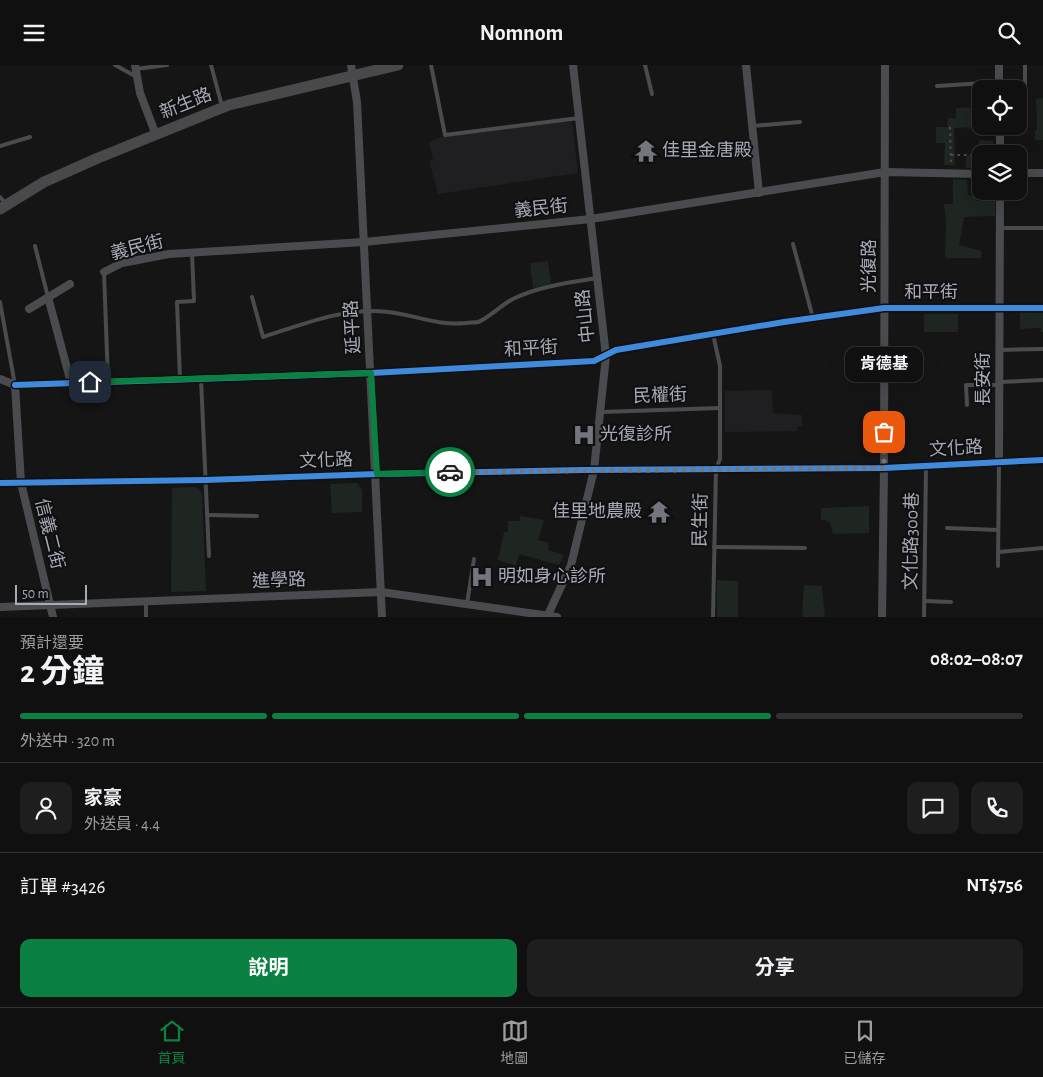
<!DOCTYPE html>
<html lang="zh-TW">
<head>
<meta charset="utf-8">
<style>
	:root { --surface:#101010; --page:#1e1e1e; --text:#f1f3f6; --muted:#9c9d9f; --line:#303030; --accent:#0b8043 }
	body { margin:0; font-family:"Alegreya Sans","Noto Sans TC",sans-serif; background:var(--page); color:var(--text); height:100vh; display:flex; flex-direction:column; font-size:19px; white-space:nowrap }
	* { box-sizing:border-box; margin:0 }
	p { font-size:16px; color:var(--muted) }
	.icon { flex:none; width:28px; height:28px; fill:none; stroke:currentColor; stroke-width:2; stroke-linecap:round; stroke-linejoin:round }
	.map { position:relative; height:552px; overflow:hidden }
	.drawer { display:flex; flex-direction:column; background:var(--surface); flex:1 }
	.drawer>* { flex:none }
	.buttons { position:absolute; left:972px; top:15px; display:grid; gap:10px }
	.buttons a { display:grid; place-items:center; width:55px; height:55px; border-radius:10px; background:var(--surface); box-shadow:0 5px 20px #0002,0 0 0 1px var(--line); font-size:25px }
	.scale { position:absolute; left:15px; bottom:12px; width:72px; box-sizing:border-box; padding-left:5px; border:2px solid #a7abb5; border-top:0; font-size:14px; line-height:18px; white-space:nowrap; color:#a7abb5; -webkit-text-stroke:4px #0f0f11; paint-order:stroke }
	.pin { position:absolute; display:grid; place-items:center; width:42px; height:42px; color:#fff; margin:-21px; border-radius:10px; box-shadow:0 2px 8px #0006 }
	.courier { position:absolute; display:grid; place-items:center; width:50px; height:50px; margin:-25px; border:4px solid #0b8043; border-radius:50%; background:#fff; color:#222; box-shadow:0 1px 6px #0007 }
	.bubble { position:absolute; height:35px; border-radius:10px; background:var(--surface); box-shadow:0 5px 20px #0002,0 0 0 1px var(--line); font-size:16px; font-weight:700; line-height:35px; text-align:center }
	.headline em { font-style:normal; font-weight:700 }
	.headline div { display:flex; flex-direction:column-reverse }
	.headline { display:flex; align-items:center; justify-content:space-between; height:85px; padding:0 20px }
	h1 { font-size:32px; font-weight:700; line-height:38px }
	.bar { display:grid; grid-template-columns:repeat(4,1fr); gap:8px 5px; align-content:center; height:60px; padding:0 20px }
	.bar i { height:6px; border-radius:4px; background:var(--line) }
	.bar .selected { background:var(--accent) }
	.bar p { grid-column:span 4 }
	.line { display:flex; align-items:center; gap:12px; padding:0 20px; border-top:1px solid var(--line) }
	.line div { flex:1 }
	.round { display:grid; place-items:center; flex:none; width:52px; height:52px; border-radius:10px; background:var(--page) }
	.action { display:flex; gap:10px; margin-top:auto; padding:10px 20px }
	.action a { flex:1; height:58px; border-radius:10px; background:var(--accent); color:#fff; font-size:20px; font-weight:700; line-height:58px; text-align:center }
	.action a+a { background:var(--page); color:var(--text) }
	header { display:flex; justify-content:space-between; align-items:center; height:65px; padding:0 20px; background:var(--surface); font-size:22px; font-weight:700 }
	.tabs { display:flex; justify-content:space-around; align-items:center; height:70px; border-top:1px solid var(--line); background:var(--surface); font-size:14px; color:var(--muted) }
	.tabs a { display:grid; justify-items:center; gap:2px }
	.tabs .selected { color:var(--accent) }
	.map>svg:first-child { display:block }
	.built { fill:#1f1f21 }
	.green { fill:#1f2520 }
	.lines { fill:none; stroke-linecap:round; stroke-linejoin:round }
	.path { stroke:#4b4c4f; stroke-width:2; stroke-dasharray:2.5 4; stroke-linecap:butt }
	.service { stroke:#4a4b4e; stroke-width:4 }
	.minor { stroke:#4a4b4e; stroke-width:8 }
	.secondary { stroke:#49494c; stroke-width:11 }
	.cycleway-casing { stroke:#0f0f11; stroke-width:9 }
	.cycleway { stroke:#408adc; stroke-width:6 }
	.done { stroke:#74767d; stroke-width:5; stroke-dasharray:0 9 }
	.route { stroke:#0b8043; stroke-width:6 }
	.labels { text-anchor:middle; dominant-baseline:central; stroke-width:4; stroke-linejoin:round; paint-order:stroke }
	.street-label { font-size:18px; fill:#a7abb5; stroke:#0f0f11 }
	.poi-label { font-size:18px; fill:#a7abb5; stroke:#0f0f11; text-anchor:start }
</style>
</head>
<body>
<header><svg class="icon" aria-label="menu" viewBox="0 0 24 24"><path d="M4 6h16M4 12h16M4 18h16"/></svg>Nomnom<svg class="icon" aria-label="search" viewBox="0 0 24 24"><circle cx="10" cy="10" r="6"/><path d="M15 15l6 6"/></svg></header>
<div class="map">
<svg width="1043" height="552" viewBox="0 0 1043 552">
	<rect width="100%" height="100%" fill="#151515"/>
	<g class="built">
		<polygon points="572,56 578,108 438,129 429,96 433,95 429,77 444,71"/>
		<polygon points="767,325 772,326 773,348 802,350 802,361 798,361 797,366 725,367 725,326"/>
	</g>
	<g class="green">
		<polygon points="1043,33 1043,75 1035,75 1035,65 1037,65 1036,34"/>
		<polygon points="979,42 979,62 954,63 955,100 944,100 945,78 936,78 936,62 947,62 948,53 956,53 956,43"/>
		<polygon points="979,75 993,76 993,89 981,89 981,102 966,103 966,91 980,91"/>
		<polygon points="953,114 967,115 968,130 976,131 976,136 995,135 995,151 964,152 959,180 982,186 981,193 945,193 946,158 944,139 953,139"/>
		<polygon points="548,196 551,219 533,223 530,198"/>
		<polygon points="1020,247 1043,248 1043,267 1041,267 1041,263 1020,264"/>
		<rect x="924" y="249" width="34" height="18"/>
		<polygon points="357,418 362,425 362,447 332,448 330,419"/>
		<polygon points="197,422 202,429 206,526 171,527 172,423"/>
		<polygon points="869,441 869,468 833,469 830,458 825,455 821,455 821,443"/>
		<polygon points="520,451 544,455 538,475 549,478 548,485 564,490 559,500 519,489 516,501 498,495 504,467 508,467 508,456 520,456"/>
		<polygon points="717,515 738,516 738,552 717,552"/>
		<polygon points="804,520 822,521 825,552 802,552"/>
	</g>
	<g class="lines">
		<g class="path">
			<polyline points="950,62 951,101"/>
			<polyline points="951,90 979,90"/>
		</g>
		<g class="service">
			<polyline points="115,0 135,11"/>
			<polyline points="211,0 222,41"/>
			<polyline points="431,0 445,70 579,53"/>
			<polyline points="645,0 652,29"/>
			<polyline points="136,4 167,0"/>
			<polyline points="937,21 999,17"/>
			<polyline points="1025,31 1025,0"/>
			<polyline points="752,61 800,57"/>
			<polyline points="0,81 30,72"/>
			<polyline points="0,132 5,138"/>
			<polyline points="1000,163 1043,163"/>
			<polyline points="793,179 813,253"/>
			<polyline points="35,181 48,232"/>
			<polyline points="104,207 108,316"/>
			<path d="M252,232L263,272C301,260 347,241 388,247C416,250 437,261 466,258C470,257 474,258 478,257C489,253 501,240 513,234C539,221 569,218 597,213"/>
			<polyline points="0,237 15,320"/>
			<polyline points="999,285 1043,284"/>
			<polyline points="180,314 177,237 194,236 192,188"/>
			<polyline points="201,314 209,491"/>
			<polyline points="999,317 1043,315"/>
			<polyline points="967,340 966,320 999,320"/>
			<polyline points="601,347 720,343"/>
			<polyline points="207,450 257,451"/>
			<polyline points="947,463 998,465"/>
			<polyline points="714,482 805,483"/>
			<polyline points="998,487 1043,483"/>
			<polyline points="998,501 999,397"/>
			<polyline points="925,536 951,537"/>
			<polyline points="146,537 146,552"/>
			<polyline points="467,539 474,494"/>
			<polyline points="713,552 716,404 720,394 720,301 713,269"/>
			<polyline points="924,552 926,402"/>
		</g>
		<g class="minor">
			<polyline points="135,0 140,28 156,70"/>
			<polyline points="351,0 357,37 382,552"/>
			<polyline points="746,0 759,128"/>
			<polyline points="999,0 999,24"/>
			<polyline points="1000,61 1000,89"/>
			<polyline points="1019,108 1043,108"/>
			<polyline points="104,207 122,198 169,189 364,177 591,154 885,107 981,109"/>
			<polyline points="48,232 71,318"/>
			<polyline points="29,244 70,219"/>
			<polyline points="0,314 15,320 21,418 53,552"/>
			<polyline points="15,320 371,308 594,296 616,285 784,257 884,243 1043,243"/>
			<polyline points="999,397 1000,126"/>
			<polyline points="0,418 205,415 377,409 583,405 884,403 1043,395"/>
			<polyline points="0,542 381,527 557,552"/>
			<polyline points="547,552 571,500 594,405 606,291 573,0"/>
			<polyline points="882,552 884,403 885,0"/>
		</g>
		<polyline class="secondary" points="0,144 44,117 98,93 229,40 398,0"/>
		<defs>
			<g id="cycleway">
				<polyline points="15,320 371,308 594,296 616,285 784,257 884,243 1043,243"/>
				<polyline points="0,418 205,415 377,409 583,405 884,403 1043,395"/>
			</g>
		</defs>
		<use href="#cycleway" class="cycleway-casing"/>
		<use href="#cycleway" class="cycleway"/>
	</g>
	<g class="lines">
		<polyline class="done" points="450,407 884,403 884,367"/>
		<polyline class="route" points="90,317 371,308 377,409 450,407"/>
	</g>
	<defs>
		<symbol id="temple-bare" viewBox="-9 -9 18 18"><path d="M0-6L5-2H3V0L6.5 2.5H4V6H1.5V3h-3V6H-4V2.5H-6.5L-3 0V-2H-5Z" fill="#74767d" stroke="#0f0f11" stroke-width="2.5" paint-order="stroke"/></symbol>
		<symbol id="hospital-bare" viewBox="-9 -9 18 18"><path d="M-5-5h3v3.5h4V-5h3V5h-3V1.5h-4V5h-3Z" fill="#74767d" stroke="#0f0f11" stroke-width="2.5" paint-order="stroke"/></symbol>
	</defs>
	<g fill-rule="evenodd">
		<use href="#temple-bare" x="630" y="70" width="32" height="32"/>
		<use href="#hospital-bare" x="568" y="354" width="32" height="32"/>
		<use href="#temple-bare" x="643" y="431" width="32" height="32"/>
		<use href="#hospital-bare" x="466" y="496" width="32" height="32"/>
	</g>
	<g class="labels">
		<g class="street-label">
			<text transform="translate(186 39) rotate(-22)">新生路</text>
			<text transform="translate(541 144) rotate(-6)">義民街</text>
			<text transform="translate(137 183) rotate(-14)">義民街</text>
			<text transform="translate(870 201) rotate(-90)">光復路</text>
			<text x="931" y="228">和平街</text>
			<text transform="translate(586 251) rotate(-96)">中山路</text>
			<text transform="translate(353 262) rotate(-93)">延平路</text>
			<text transform="translate(531 284) rotate(-3)">和平街</text>
			<text transform="translate(984 314) rotate(-90)">長安街</text>
			<text transform="translate(660 331) rotate(-2)">民權街</text>
			<text transform="translate(956 384) rotate(-3)">文化路</text>
			<text transform="translate(326 396) rotate(-2)">文化路</text>
			<text transform="translate(701 455) rotate(-89)">民生街</text>
			<text transform="translate(49 469) rotate(76)">信義二街</text>
			<text transform="translate(912 476) rotate(-89)">文化路300巷</text>
			<text transform="translate(279 516) rotate(-2)">進學路</text>
		</g>
		<g class="poi-label">
			<text x="662" y="86">佳里金唐殿</text>
			<text x="600" y="370">光復診所</text>
			<text x="642" y="447" text-anchor="end">佳里地農殿</text>
			<text x="498" y="512">明如身心診所</text>
		</g>
	</g>
</svg>
<div class="buttons">
<a><svg class="icon" aria-label="locate" viewBox="0 0 24 24"><circle cx="12" cy="12" r="6"/><path d="M12 2v4M12 18v4M2 12h4M18 12h4"/></svg></a>
<a><svg class="icon" aria-label="layers" viewBox="0 0 24 24"><path d="M12 4l9 5-9 5-9-5zM3 14l9 5 9-5"/></svg></a>
</div>
<div class="scale">50 m</div>
<div class="pin" style="left:884px;top:367px;background:#ea580c"><svg class="icon" aria-label="bag" viewBox="0 0 24 24"><path d="M5 8h14l-1 12H6zM9 8a3 3 0 0 1 6 0"/></svg></div>
<div class="pin" style="left:90px;top:317px;background:#1f2937"><svg class="icon" aria-label="home" viewBox="0 0 24 24"><path d="M3 11l9-7 9 7M6 9v11h12V9"/></svg></div>
<div class="courier" style="left:450px;top:407px"><svg class="icon" aria-label="car" viewBox="0 0 24 24"><path d="M5 17H2v-5l4-1 3-4h7l3 4 3 1v5h-3M9 17h6M6 11h13"/><circle cx="7" cy="17" r="2"/><circle cx="17" cy="17" r="2"/></svg></div>
<div class="bubble" style="left:845px;top:282px;width:78px">肯德基</div>
</div>
<section class="drawer">
<div class="headline"><div><h1>2 分鐘</h1><p>預計還要</p></div><em>08:02–08:07</em></div>
<div class="bar"><i class="selected"></i><i class="selected"></i><i class="selected"></i><i></i><p>外送中 · 320 m</p></div>
<div class="line" style="height:90px"><a class="round"><svg class="icon" aria-label="person" viewBox="0 0 24 24"><circle cx="12" cy="8" r="4"/><path d="M4 21q1-7 8-7t8 7"/></svg></a><div><b>家豪</b><p>外送員 · 4.4</p></div><a class="round"><svg class="icon" aria-label="chat" viewBox="0 0 24 24"><path d="M4 5h16v11H9l-5 4z"/></svg></a><a class="round"><svg class="icon" aria-label="phone" viewBox="0 0 24 24"><path d="M5 4h4l2 5-3 2q2 4 5 5l2-3 5 2v4C11 20 4 13 5 4z"/></svg></a></div>
<div class="line" style="height:65px"><div>訂單 #3426</div><b>NT$756</b></div>
<div class="action"><a>說明</a><a>分享</a></div>
</section>
<nav class="tabs">
<a class="selected"><svg class="icon" aria-label="home" viewBox="0 0 24 24"><path d="M3 11l9-7 9 7M6 9v11h12V9"/></svg>首頁</a>
<a><svg class="icon" aria-label="map" viewBox="0 0 24 24"><path d="M3 6l6-2 6 2 6-2v14l-6 2-6-2-6 2zM9 4v14M15 6v14"/></svg>地圖</a>
<a><svg class="icon" aria-label="saved" viewBox="0 0 24 24"><path d="M7 4h10v16l-5-4-5 4z"/></svg>已儲存</a>
</nav>
</body>
</html>
